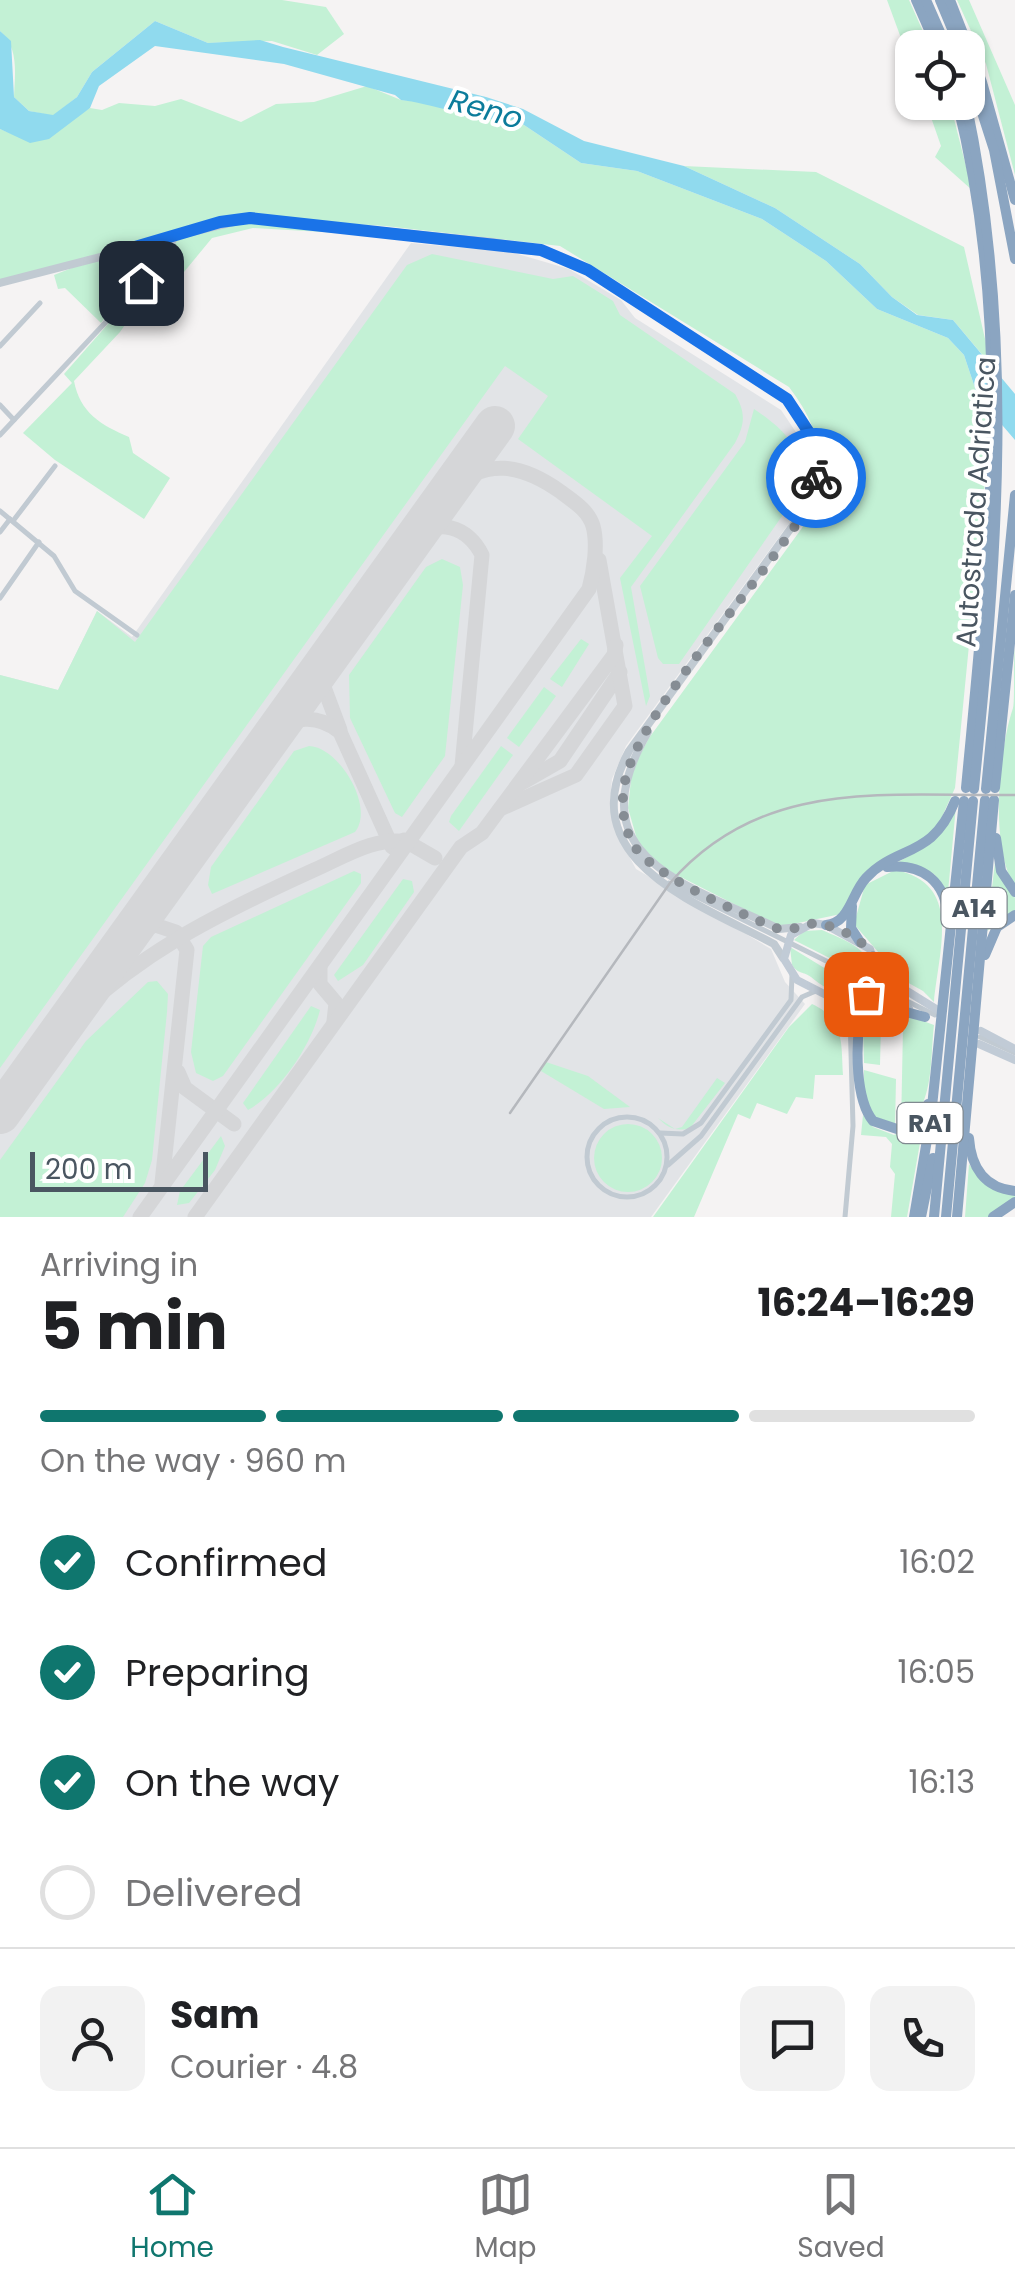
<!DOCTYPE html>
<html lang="en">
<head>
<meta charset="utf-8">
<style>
	:root { --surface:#fff; --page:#f2f2f2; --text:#202124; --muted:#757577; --line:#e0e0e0; --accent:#0f766e }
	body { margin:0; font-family:Poppins,sans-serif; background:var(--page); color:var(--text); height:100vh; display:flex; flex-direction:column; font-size:38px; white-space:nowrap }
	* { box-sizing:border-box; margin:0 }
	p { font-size:32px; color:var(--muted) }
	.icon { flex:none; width:55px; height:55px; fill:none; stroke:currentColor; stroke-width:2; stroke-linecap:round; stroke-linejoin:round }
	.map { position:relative; height:1217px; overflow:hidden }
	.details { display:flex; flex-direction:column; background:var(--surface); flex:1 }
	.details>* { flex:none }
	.buttons { position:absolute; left:895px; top:30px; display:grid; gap:20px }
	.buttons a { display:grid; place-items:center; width:90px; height:90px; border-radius:20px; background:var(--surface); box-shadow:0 2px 8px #0004; font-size:50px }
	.scale { position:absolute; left:30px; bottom:25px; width:178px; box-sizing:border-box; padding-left:10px; border:5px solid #4a5661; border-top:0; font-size:28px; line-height:35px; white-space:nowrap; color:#4a5661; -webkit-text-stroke:8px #fff; paint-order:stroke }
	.pin { position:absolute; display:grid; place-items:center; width:85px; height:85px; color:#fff; margin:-42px; border-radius:20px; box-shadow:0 5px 15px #0006 }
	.courier { position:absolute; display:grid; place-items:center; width:100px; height:100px; margin:-50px; border:8px solid #1a73e8; border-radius:50%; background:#fff; color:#222; box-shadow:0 2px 12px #0007 }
	.overview em { font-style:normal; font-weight:700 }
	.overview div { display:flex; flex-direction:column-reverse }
	.overview { display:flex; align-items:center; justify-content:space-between; height:170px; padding:0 40px }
	h1 { font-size:65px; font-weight:700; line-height:75px }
	.bar { display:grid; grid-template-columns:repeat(4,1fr); gap:15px 10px; align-content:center; height:120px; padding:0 40px }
	.bar i { height:12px; border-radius:8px; background:var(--line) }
	.bar .current { background:var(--accent) }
	.bar p { grid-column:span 4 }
	.line { display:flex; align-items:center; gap:25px; padding:0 40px; border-top:2px solid var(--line) }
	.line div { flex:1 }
	.round { display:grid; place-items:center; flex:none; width:105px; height:105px; border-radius:20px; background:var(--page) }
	ol { padding:0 40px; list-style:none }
	li { display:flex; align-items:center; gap:30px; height:110px }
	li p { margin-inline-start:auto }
	li .icon { padding:10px; border-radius:50%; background:var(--accent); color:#fff; stroke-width:4 }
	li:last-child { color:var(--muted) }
	li i { width:55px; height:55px; border:5px solid var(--line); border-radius:50% }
	.dock { display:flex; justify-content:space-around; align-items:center; height:140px; border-top:2px solid var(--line); background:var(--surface); font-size:28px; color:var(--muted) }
	.dock a { display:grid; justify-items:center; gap:5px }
	.dock .current { color:var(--accent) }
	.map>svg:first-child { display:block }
	.airport { fill:#e2e4e7 }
	.green { fill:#c3f1d5 }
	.water { fill:#90daee }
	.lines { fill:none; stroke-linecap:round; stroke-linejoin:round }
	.taxiway { stroke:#d5d6d8; stroke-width:15 }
	.runway { stroke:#d5d6d8; stroke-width:40 }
	.minor { stroke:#c1cad2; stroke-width:5 }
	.tertiary { stroke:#c1cad2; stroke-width:8 }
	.secondary { stroke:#c1cbd6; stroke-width:8 }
	.motorway { stroke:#8ba5c1; stroke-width:10 }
	.rail { stroke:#b5b8bd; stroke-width:2.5 }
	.done { stroke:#868d94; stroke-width:10; stroke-dasharray:0 18 }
	.route { stroke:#1a73e8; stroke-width:12 }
	.labels { text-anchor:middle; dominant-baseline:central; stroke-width:8; stroke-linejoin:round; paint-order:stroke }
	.shield { fill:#fff; stroke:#808990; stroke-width:2.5 }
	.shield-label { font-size:25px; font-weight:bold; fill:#4a5661 }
	.street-label { font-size:28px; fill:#4a5661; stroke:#fff }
	.water-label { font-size:30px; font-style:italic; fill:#0c7c9b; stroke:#fff }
</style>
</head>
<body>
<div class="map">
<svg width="1015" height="1217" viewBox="0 0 1015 1217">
	<rect width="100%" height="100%" fill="#f5f3f3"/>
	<polygon class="airport" points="411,243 511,252 569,269 621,300 635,318 781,410 804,444 811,481 804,503 626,746 612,779 610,800 617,834 636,869 771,949 785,982 805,1004 651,1217 0,1217 0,675 58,690 97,611 132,637"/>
	<g class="green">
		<path d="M0,0H282L326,7L344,34L317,55L272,41L208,43L155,21L92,72L77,97L53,116L29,111L14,97C15,73 19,48 0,31Z"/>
		<polygon points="887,0 909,0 930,47 912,48 912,68"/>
		<polygon points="957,0 969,0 1015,105 1015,175 986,64"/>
		<path d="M367,86L401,100L436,103L480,117L515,119L581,163L637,171L762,219L826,261L877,309L948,338L964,355L978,397L992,410L955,788L936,830L879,866L841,914L779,927L661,867L638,843L628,808L632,770L649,738L802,528C830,475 825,434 789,387L560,246L385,226L232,216L0,283V129C52,152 47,134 90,108L102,110L119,103L155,106L181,99L241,122L276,104L314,102Z"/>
		<polygon points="926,103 950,103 972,190 935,157 941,146"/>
		<polygon points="684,166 816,172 964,247 991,365 953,320 918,315 892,297 860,264 775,208"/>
		<polygon points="239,222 374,235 253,228 212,238 184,272 165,266 164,258 174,241"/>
		<path d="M432,254L553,279L573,276L613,301L620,315L735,394C746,413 745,424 735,443L631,587L650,696L646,706L620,578L652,536L518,439L548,396L505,366L0,1068V675L58,690L97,611L135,642L407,265Z"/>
		<polygon points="112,260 124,266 131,285 101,323 65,288 58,289 54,275 87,262"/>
		<path d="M162,277L169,280L145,296L120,332L74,381C80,413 101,425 129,437L133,453L170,478L144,519L55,460L23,433L72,383L64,374L144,283Z"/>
		<path d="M754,409C788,432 808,452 796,496L679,664H663L658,658L640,586L745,442Z"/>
		<polygon points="442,559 460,567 463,585 445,756 402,817 395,813 350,718 349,675 426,567"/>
		<polygon points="581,639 589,644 562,687 550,679"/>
		<path d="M1015,648V887C989,845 999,750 1013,708C1015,700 1013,663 1015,648Z"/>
		<polygon points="544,687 556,696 519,747 507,738"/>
		<path d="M309,746C339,747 375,807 355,832L212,894L208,885L211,867L294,751Z"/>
		<polygon points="501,746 513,755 459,831 449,822 451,816"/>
		<polygon points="956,806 948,892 934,874 898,862 929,845"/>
		<polygon points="995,862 1015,898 1015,911 987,931"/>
		<path d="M895,870C963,883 939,949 934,1002L923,991L885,970L879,953L854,924L865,885Z"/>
		<polygon points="354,871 361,874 361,883 223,1076 213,1081 196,1073 191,1052 203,946 211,937"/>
		<polygon points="403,879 412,881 414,892 363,965 338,981 334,975"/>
		<path d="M822,930C843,940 875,948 869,978L794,940L804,931Z"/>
		<path d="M790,947L831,972L866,984C847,1004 826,989 811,977C803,971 799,975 792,965Z"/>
		<polygon points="157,981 168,994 167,1012 152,1160 145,1183 123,1217 0,1217 0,1160 86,1041 148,982"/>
		<path d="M812,1004C845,1019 841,1043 843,1075H815L813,1099L796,1097L787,1114L757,1103L750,1119L738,1114L694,1217H653L789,1027Z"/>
		<path d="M311,1006L320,1010C311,1046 280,1092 248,1110L243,1103Z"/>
		<path d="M888,1008L934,1025C930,1057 935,1112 901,1127L903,1027L881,1025L880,1065L864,1063L863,1026L874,1010Z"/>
		<polygon points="546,1062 588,1076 630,1107 604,1109 541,1071"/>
		<polygon points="864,1070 896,1079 895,1128 874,1119 864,1090"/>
		<path d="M717,1078L725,1083L690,1128C676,1132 668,1128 658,1118L675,1129L682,1127Z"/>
		<polygon points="863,1115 873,1127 894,1135 924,1120 907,1217 891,1217 895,1174 890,1167 892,1144 886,1137 861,1135"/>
		<circle cx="628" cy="1158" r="34"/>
		<polygon points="221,1136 225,1146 215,1170 189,1203 177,1205 180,1191"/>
		<polygon points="969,1164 976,1174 1015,1194 1015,1199 988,1217 965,1217"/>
	</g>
	<path class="water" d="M155,21L208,43L260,40L283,47L486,97L523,109L584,141L684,166L775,208L860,264L892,297L917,315L953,320L1015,394V440L978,397L964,355L948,338L877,309L826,261L762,219L637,171L581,163L515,119C494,126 430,103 401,100L395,95L284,64L155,46L99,86L90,108L49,139L30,143L0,129V31L11,41L14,97L29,111L53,115L77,97L92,72Z"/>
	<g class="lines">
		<g class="taxiway">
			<path d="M413,540C437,516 468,527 482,555L462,766"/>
			<polyline points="330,655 322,682 340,730"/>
			<path d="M272,736C291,715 318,714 340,732L392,847"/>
			<polyline points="518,785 560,761 620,672"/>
			<polyline points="500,809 576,775 625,706 599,560"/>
			<polyline points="404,840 435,858"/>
			<polyline points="127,937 155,925 176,932 187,950 162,1183"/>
			<polyline points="320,967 320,984 336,1003 334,1021"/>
			<path d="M57,1035C131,956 217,914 314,870C344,857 375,836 409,842"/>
			<polyline points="178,1072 185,1088 234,1124"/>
			<path d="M140,1217L589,589C594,571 598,544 593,526C588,510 574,502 561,492C522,464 486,457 448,491"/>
			<polyline points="195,1217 461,847 482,833 614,655 616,645"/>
		</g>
		<polyline class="runway" points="0,1114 495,426"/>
		<g class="minor">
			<polyline points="0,346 40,303"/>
			<polyline points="0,405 14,420"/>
			<polyline points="0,435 148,277"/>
			<polyline points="0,511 54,556 75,591 137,635"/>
			<polyline points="13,521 55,466"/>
			<polyline points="0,532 10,519"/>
			<polyline points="0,598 39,542"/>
			<polyline points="635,847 643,861"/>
			<polyline points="669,883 935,1015"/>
			<polyline points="830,998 848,1020"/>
			<polyline points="980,1037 1015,1053"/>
			<circle cx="627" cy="1157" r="40"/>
			<polyline points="660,1133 683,1134 701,1123 791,1000 792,975"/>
			<polyline points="668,1165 701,1136 802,997 818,990"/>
			<polyline points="845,1217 853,1126 850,1015 860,999"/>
		</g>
		<g class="tertiary">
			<path d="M175,236L154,274L141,277L130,269L129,255L138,245L250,218L493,242L541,250L588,270L779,392C814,421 826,464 807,506L629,751C569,861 700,904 774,944L783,958"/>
			<polyline points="0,283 131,249"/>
			<path d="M648,732C574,859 686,883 779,929L800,927"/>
		</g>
		<g class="secondary">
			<polyline points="878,973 936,1009"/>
			<polyline points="862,997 877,976 870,949 826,925 813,923 791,935 784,959 797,980 832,998 851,1001 878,995 909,1009"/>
			<polyline points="981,1031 1015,1049"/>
			<polyline points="979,1044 1015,1060"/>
		</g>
		<g class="motorway">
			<polyline points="916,0 937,48"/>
			<polyline points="926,0 947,48"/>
			<polyline points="940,0 960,48"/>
			<polyline points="950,0 982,82 1015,200"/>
			<polyline points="968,69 994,150 1015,259"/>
			<path d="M957,102C1015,333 988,554 966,788"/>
			<path d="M966,102C1015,332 998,554 974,789"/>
			<polyline points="995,788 1015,595"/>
			<polyline points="986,789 1015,495"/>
			<polyline points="996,838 1001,871 1015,892"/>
			<path d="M887,867C923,863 946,882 948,918"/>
			<polyline points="852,906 851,928 860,942"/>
			<path d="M826,925C850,923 851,894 866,878C898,844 932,859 955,801"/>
			<polyline points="985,955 997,927 1015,915"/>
			<path d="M925,1017L876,1004L860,1019C856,1047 855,1099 873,1121L903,1131L920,1120L928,1104"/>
			<path d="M969,1138C971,1167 984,1188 1015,1191"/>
			<polyline points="914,1217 931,1116 964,801"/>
			<polyline points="921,1217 933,1158"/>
			<polyline points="934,1217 973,801"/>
			<polyline points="946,1217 985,800"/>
			<polyline points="957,1217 994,800"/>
			<polyline points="993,1217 1015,1202"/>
		</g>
		<path class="rail" d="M510,1113L670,883C763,776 886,797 1015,795"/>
	</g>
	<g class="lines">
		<path class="done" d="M816,478C812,508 790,532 773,557C733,612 648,709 628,770C620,794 621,822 633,844C650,875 742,914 776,928C793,934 804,921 820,924C853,930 898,960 866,994"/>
		<polyline class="route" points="141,283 133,294 135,280 128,260 135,247 220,222 250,218 541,250 588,270 787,399 810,434 816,478"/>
	</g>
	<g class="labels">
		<g class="shield">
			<rect x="941.5" y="888" width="65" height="40" rx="8"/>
			<rect x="897.5" y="1103" width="65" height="40" rx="8"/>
		</g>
		<g class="shield-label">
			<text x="974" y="908">A14</text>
			<text x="930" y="1123">RA1</text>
		</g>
		<g class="street-label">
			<text transform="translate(976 502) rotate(-86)">Autostrada Adriatica</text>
		</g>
		<g class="water-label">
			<text transform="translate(486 109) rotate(16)">Reno</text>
		</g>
	</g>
</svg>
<div class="buttons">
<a><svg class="icon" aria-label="locate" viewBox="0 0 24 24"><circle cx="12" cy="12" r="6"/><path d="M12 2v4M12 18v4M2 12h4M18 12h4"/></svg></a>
</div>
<div class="scale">200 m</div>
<div class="pin" style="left:866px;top:994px;background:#ea580c"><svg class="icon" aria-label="bag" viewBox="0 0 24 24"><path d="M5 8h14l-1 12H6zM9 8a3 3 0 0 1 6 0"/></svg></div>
<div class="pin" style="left:141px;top:283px;background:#1f2937"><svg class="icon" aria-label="home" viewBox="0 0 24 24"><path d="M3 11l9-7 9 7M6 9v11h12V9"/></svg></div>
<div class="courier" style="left:816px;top:478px"><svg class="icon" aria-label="bike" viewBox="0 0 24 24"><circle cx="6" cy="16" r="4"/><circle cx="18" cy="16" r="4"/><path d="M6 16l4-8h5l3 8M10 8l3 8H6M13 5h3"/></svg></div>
</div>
<section class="details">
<div class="overview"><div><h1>5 min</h1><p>Arriving in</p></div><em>16:24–16:29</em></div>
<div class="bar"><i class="current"></i><i class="current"></i><i class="current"></i><i></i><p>On the way · 960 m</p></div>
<ol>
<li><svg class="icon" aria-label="check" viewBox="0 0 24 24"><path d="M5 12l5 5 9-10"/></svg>Confirmed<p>16:02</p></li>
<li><svg class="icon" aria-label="check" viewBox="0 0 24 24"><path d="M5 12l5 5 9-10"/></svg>Preparing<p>16:05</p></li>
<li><svg class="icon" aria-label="check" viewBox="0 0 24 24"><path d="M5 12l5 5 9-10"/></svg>On the way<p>16:13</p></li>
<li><i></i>Delivered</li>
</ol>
<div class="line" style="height:180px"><a class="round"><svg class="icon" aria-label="person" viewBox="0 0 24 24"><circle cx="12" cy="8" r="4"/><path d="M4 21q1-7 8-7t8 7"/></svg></a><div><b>Sam</b><p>Courier · 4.8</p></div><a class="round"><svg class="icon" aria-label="chat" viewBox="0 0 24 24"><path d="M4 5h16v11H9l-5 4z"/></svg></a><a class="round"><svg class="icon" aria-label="phone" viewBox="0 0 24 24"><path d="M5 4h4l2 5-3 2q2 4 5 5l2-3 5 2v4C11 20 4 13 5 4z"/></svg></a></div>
</section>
<nav class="dock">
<a class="current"><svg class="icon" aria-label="home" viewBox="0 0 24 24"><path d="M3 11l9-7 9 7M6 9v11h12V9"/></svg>Home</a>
<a><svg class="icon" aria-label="map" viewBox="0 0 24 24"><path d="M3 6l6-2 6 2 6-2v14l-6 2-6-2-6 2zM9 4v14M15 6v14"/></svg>Map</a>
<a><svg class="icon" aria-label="saved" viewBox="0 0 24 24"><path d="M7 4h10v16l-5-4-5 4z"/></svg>Saved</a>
</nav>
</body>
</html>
